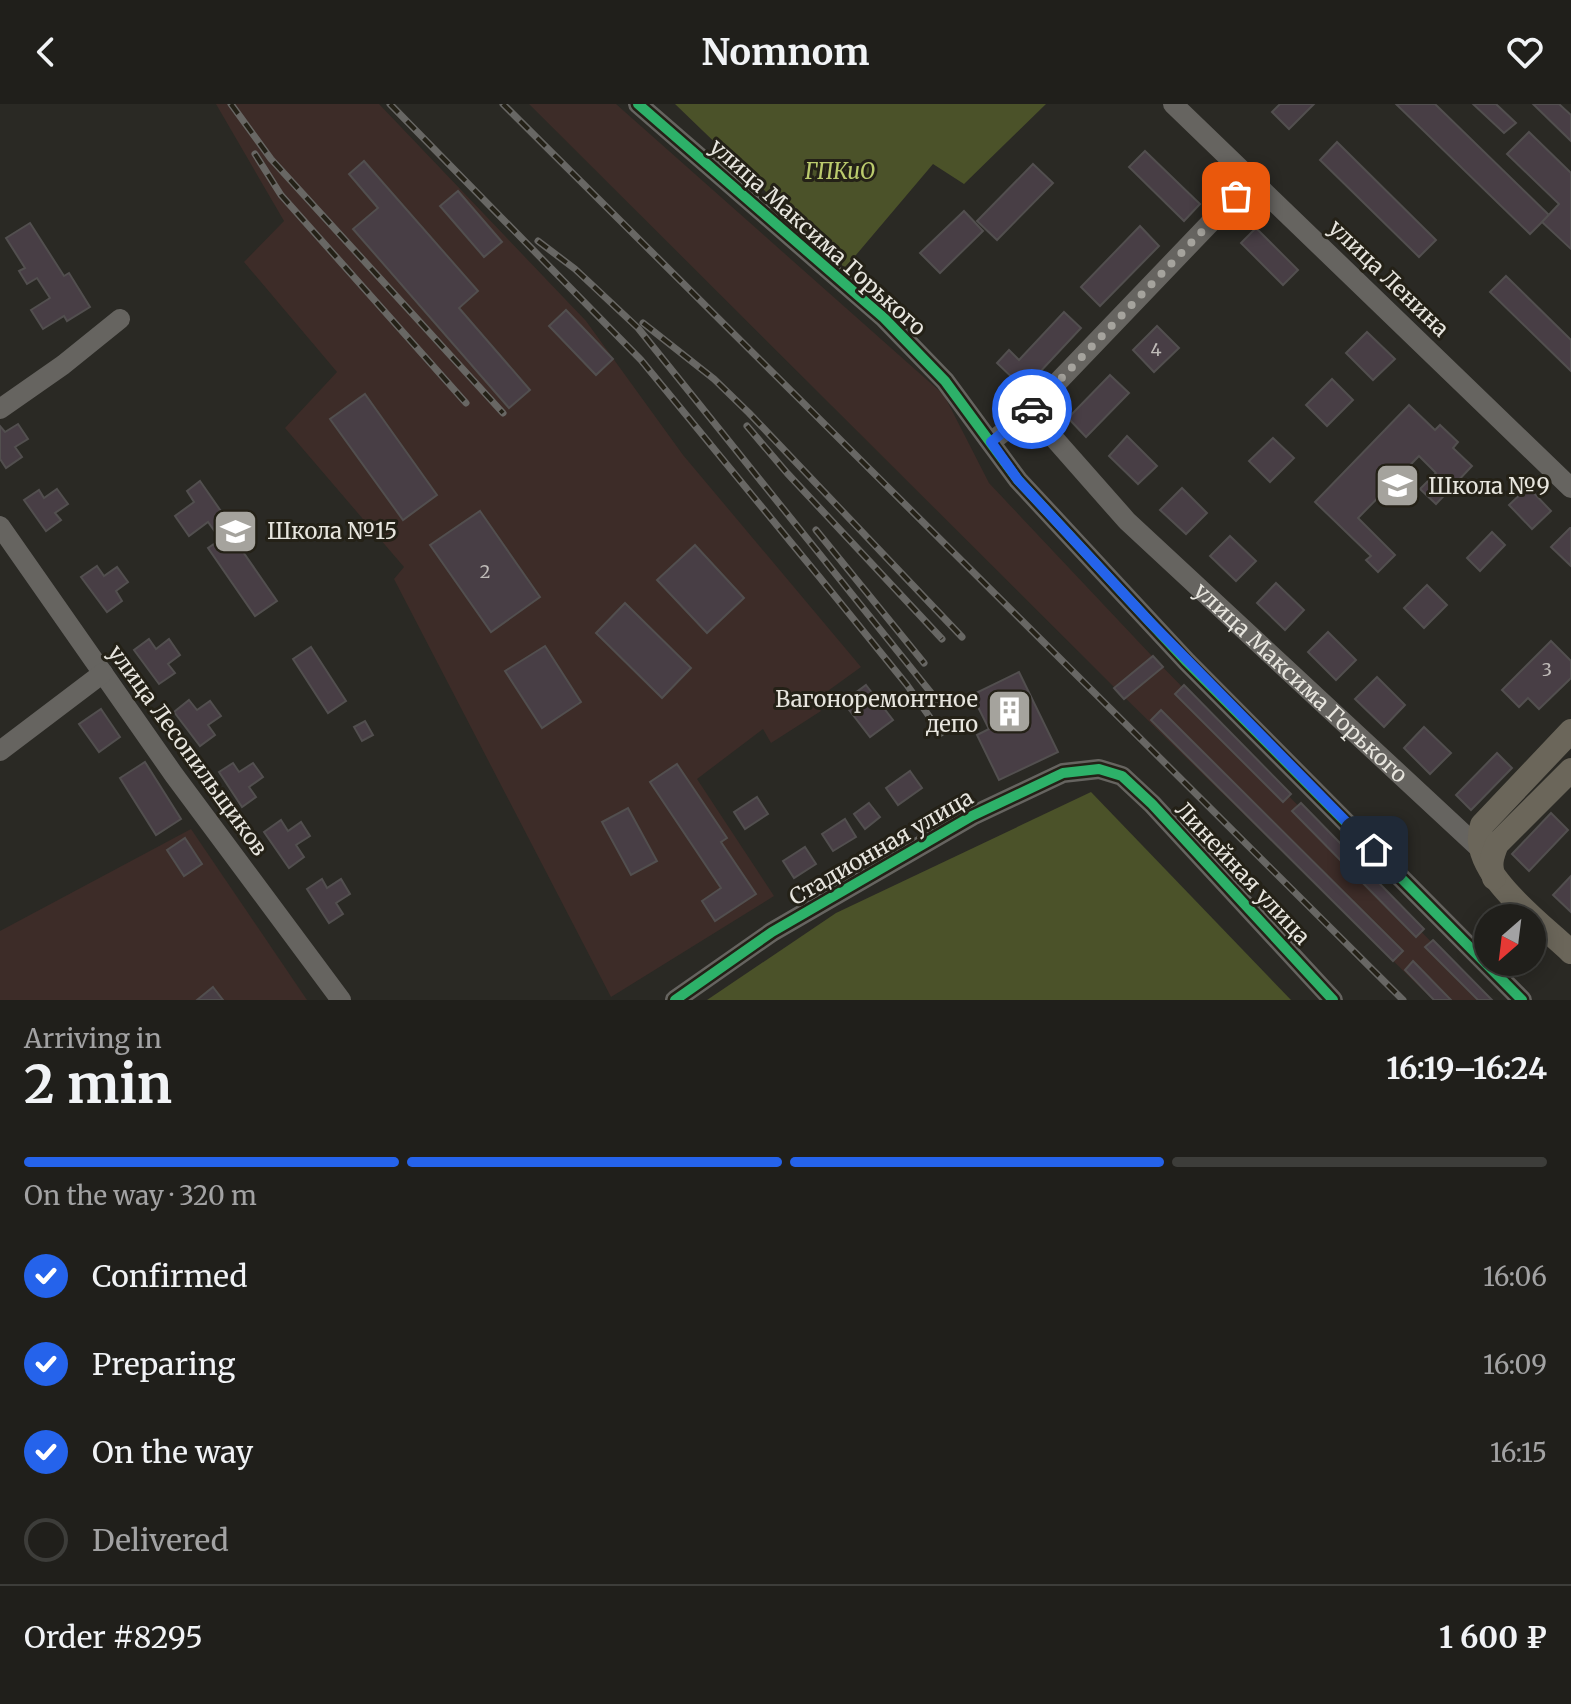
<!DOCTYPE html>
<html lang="en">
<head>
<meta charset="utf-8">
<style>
	:root { --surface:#201f1b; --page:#282724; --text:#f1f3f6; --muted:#a2a2a3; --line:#3d3d3a; --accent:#2563eb }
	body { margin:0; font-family:Merriweather,serif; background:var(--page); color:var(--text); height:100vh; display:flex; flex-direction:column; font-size:30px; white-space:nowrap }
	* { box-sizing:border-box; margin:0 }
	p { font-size:26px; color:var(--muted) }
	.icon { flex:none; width:44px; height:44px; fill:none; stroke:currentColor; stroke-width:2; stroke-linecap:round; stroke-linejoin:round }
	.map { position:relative; height:896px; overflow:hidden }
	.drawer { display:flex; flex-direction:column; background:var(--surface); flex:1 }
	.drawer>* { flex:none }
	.needle { width:52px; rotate:208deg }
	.controls { position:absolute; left:1474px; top:800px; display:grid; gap:16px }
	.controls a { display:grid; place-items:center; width:72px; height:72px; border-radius:50%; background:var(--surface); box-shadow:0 4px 20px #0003,0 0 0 2px var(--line); font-size:40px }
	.pin { position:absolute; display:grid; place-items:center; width:68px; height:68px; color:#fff; margin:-34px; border-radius:16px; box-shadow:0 4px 12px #0006 }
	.courier { position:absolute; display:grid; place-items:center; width:80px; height:80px; margin:-40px; border:6px solid #2563eb; border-radius:50%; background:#fff; color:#222; box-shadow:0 2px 10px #0007 }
	.headline em { font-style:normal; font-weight:700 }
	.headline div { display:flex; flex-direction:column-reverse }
	.headline { display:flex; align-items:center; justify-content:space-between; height:136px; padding:0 24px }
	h1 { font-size:52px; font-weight:700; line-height:60px }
	.bar { display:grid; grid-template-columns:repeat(4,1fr); gap:12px 8px; align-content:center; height:96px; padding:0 24px }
	.bar i { height:10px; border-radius:6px; background:var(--line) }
	.bar .on { background:var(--accent) }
	.bar p { grid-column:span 4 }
	.line { display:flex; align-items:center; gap:20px; padding:0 24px; border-top:2px solid var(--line) }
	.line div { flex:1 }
	ol { padding:0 24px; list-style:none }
	li { display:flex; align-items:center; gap:24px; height:88px }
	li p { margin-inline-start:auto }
	li .icon { padding:8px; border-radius:50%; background:var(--accent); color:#fff; stroke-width:4 }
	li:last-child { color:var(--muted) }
	li i { width:44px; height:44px; border:4px solid var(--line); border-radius:50% }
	header { display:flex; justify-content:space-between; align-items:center; height:104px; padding:0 24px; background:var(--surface); font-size:36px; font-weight:700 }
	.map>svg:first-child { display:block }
	.industrial { fill:#3d2c28 }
	.green { fill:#4b5229 }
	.building { fill:#483e45; stroke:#524f4f; stroke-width:2 }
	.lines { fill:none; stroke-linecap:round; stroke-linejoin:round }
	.minor { stroke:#666460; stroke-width:20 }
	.major { stroke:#6b665a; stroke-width:24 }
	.rail-casing { stroke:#686764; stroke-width:7 }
	.rail { stroke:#242117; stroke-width:4; stroke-dasharray:12; stroke-linecap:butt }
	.cycleway-casing { stroke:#242117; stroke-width:15 }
	.cycleway { stroke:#2db169; stroke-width:10 }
	.done { stroke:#a5a39d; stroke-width:8; stroke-dasharray:0 14.4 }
	.route { stroke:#2563eb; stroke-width:10 }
	.labels { text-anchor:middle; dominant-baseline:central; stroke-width:6; stroke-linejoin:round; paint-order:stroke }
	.number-label { font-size:18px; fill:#bfbbb8 }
	.park-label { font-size:22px; font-style:italic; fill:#bbcb6d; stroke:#242117 }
	.street-label { font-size:22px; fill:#e7e5de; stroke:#242117 }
	.poi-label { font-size:22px; fill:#e7e5de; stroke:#242117; text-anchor:start }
</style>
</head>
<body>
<header><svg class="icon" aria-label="back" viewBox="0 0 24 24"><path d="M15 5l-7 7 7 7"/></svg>Nomnom<svg class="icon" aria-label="heart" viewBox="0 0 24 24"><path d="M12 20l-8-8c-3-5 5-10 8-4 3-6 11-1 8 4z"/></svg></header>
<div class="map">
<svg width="1571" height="896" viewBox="0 0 1571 896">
	<rect width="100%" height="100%" fill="#2a2924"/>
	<g class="industrial">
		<polygon points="216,0 379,0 586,217 683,351 861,563 814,597 821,607 771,639 763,625 697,675 774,792 611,893 394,475 404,463 285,324 337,268 244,158 284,117"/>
		<polygon points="529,0 616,0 944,291 989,379 1151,551 1488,896 1433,896 1115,584"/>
		<polygon points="191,725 307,896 0,896 0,827"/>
	</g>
	<g class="green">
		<polygon points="675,0 1046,0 964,80 933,60 845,164"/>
		<polygon points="1091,688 1291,896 707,896 836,809"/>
	</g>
	<g class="building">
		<polygon points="1280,0 1314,0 1289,25 1272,8"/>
		<polygon points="1396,0 1435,0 1549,111 1530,130"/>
		<polygon points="1473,0 1496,0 1516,19 1504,29"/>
		<polygon points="1533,0 1559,0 1571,11 1571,37"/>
		<polygon points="1529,28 1571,69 1571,145 1542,118 1559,100 1507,50"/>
		<polygon points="1337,38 1436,136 1419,153 1320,56"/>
		<polygon points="1145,47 1200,100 1184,117 1129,63"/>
		<polygon points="364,57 478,187 459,204 530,286 509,304 353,125 378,104 349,70"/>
		<polygon points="1033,60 1053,79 997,136 977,117"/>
		<polygon points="458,87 502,138 484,153 440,102"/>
		<polygon points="964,107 983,127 940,169 920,149"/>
		<polygon points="30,119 64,172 69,169 90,203 67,217 64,212 43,225 31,206 50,194 37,174 27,180 19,167 25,164 6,134"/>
		<polygon points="1140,122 1159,142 1100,202 1081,183"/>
		<polygon points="1256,124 1298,166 1283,181 1241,139"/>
		<polygon points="1506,172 1571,236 1571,267 1490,188"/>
		<polygon points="566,206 613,255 596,271 549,222"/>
		<polygon points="1064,208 1081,224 1024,285 997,259 1009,246 1019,256"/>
		<polygon points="1157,222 1179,244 1154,268 1133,246"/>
		<polygon points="1367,228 1395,255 1373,276 1346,249"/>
		<polygon points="1110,271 1129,289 1086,333 1068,314"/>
		<polygon points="1332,275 1353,296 1327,322 1306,301"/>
		<polygon points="365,290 437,391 403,416 330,315"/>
		<polygon points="1409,301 1435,326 1440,321 1458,338 1453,344 1472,362 1436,400 1420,385 1436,369 1419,352 1358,414 1395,451 1378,468 1366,456 1371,452 1315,398"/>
		<polygon points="18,320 28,335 15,343 22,353 6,364 0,355 0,322 5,328"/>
		<polygon points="1127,332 1157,362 1138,380 1109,352"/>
		<polygon points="1273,334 1294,354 1270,378 1249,357"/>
		<polygon points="200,377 232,423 218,432 208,418 189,432 175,412 194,398 187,387"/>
		<polygon points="1528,383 1551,407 1532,425 1509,401"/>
		<polygon points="1182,384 1207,409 1186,430 1160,406"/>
		<polygon points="57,385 68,400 55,409 61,416 46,427 24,396 39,386 44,394"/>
		<polygon points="480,407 540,493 491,528 430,441"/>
		<polygon points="1570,424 1571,424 1571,462 1551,443"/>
		<polygon points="1492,428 1505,441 1480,467 1467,454"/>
		<polygon points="230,429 277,497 255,512 208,444"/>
		<polygon points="1230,432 1256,457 1236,477 1210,452"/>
		<polygon points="695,441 744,494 707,529 657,476"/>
		<polygon points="97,462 104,472 117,463 128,478 116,487 122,497 107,508 81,473"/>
		<polygon points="1276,479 1304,506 1285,526 1257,499"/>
		<polygon points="1427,481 1447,501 1424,524 1404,504"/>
		<polygon points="625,499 691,564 662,594 596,529"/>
		<polygon points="1328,528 1356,556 1336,576 1308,548"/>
		<polygon points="149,535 156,545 169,535 180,551 168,560 175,569 159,580 134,546"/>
		<polygon points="1551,537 1571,557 1571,574 1539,605 1528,594 1519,603 1502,586"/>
		<polygon points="545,542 581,598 542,624 505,567"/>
		<polygon points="311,543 346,597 328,609 293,555"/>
		<polygon points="1153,552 1163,563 1124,595 1114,584"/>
		<polygon points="1019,568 1058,648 999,676 977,631 989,625 972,591"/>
		<polygon points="1377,573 1405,601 1384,623 1355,595"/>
		<polygon points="866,581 893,616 870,633 843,598"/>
		<polygon points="1184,581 1291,690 1283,698 1175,590"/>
		<polygon points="189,596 197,606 210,597 221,612 208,621 215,631 200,642 174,608"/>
		<polygon points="101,605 120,633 99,648 79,620"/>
		<polygon points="1161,606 1403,847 1393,857 1151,616"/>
		<polygon points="365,617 373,631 362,637 354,623"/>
		<polygon points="1424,623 1451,649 1430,670 1404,644"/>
		<polygon points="1497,649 1512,664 1471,706 1456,691"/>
		<polygon points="145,658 181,715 156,731 120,674"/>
		<polygon points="233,659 239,668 253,659 263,673 249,683 256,693 242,703 219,668"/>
		<polygon points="677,660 727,734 721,738 756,790 715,817 702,797 721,784 650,678"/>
		<polygon points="910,667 922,684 898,701 886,684"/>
		<polygon points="757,693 768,710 745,725 734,708"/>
		<polygon points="869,699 880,713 865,725 854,710"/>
		<polygon points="1301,699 1424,825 1416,833 1292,707"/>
		<polygon points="628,704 657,757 631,771 602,718"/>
		<polygon points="1551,709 1568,726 1529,767 1512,750"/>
		<polygon points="845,715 856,733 833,747 822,730"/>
		<polygon points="281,716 288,727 301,718 310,732 296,741 304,753 289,764 264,728"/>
		<polygon points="185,734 202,760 184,772 167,746"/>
		<polygon points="805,743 816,760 794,774 783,757"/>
		<polygon points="1571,772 1571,808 1553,791"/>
		<polygon points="322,775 327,784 341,775 350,790 336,799 343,810 329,819 307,785"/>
		<polygon points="1433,836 1492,896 1478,896 1425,843"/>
		<polygon points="1413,857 1451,896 1434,896 1405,866"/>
		<polygon points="213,883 223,896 197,896"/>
	</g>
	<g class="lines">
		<g class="minor">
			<polyline points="638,0 884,214 945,277 1018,376 1187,558 1522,896"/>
			<polyline points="1173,0 1571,384"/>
			<polyline points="0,305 63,261 120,215"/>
			<path id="s1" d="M1030,307L1127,417L1479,744"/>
			<polyline points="991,338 1030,307 1236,92 1254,77"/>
			<polyline points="0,422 174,671 341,896"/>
			<polyline points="0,647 103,569"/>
			<polyline points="675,896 772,828 972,712 1063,669 1099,665 1122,672 1152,700 1333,896"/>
		</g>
		<g class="major">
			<path d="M1571,627L1482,721C1466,766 1541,819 1571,848"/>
			<path d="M1494,774C1489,761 1492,752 1497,740L1571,666"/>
		</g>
		<defs>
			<g id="rail">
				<polyline points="231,0 271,55 503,309"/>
				<polyline points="390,0 641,256 821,475 907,581 941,629"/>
				<polyline points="503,0 1403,896"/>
				<polyline points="255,50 281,91 466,299"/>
				<polyline points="538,137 575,165 638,224 940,600"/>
				<polyline points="643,219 714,275 749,309 962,533"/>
				<polyline points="747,322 787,369 942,535"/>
				<polyline points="816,426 924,559"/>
			</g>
		</defs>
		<use href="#rail" class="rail-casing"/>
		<use href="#rail" class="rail"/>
		<defs>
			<g id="cycleway">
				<polyline points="638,0 884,214 945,277 1018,376 1187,558 1522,896"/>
				<polyline points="675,896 772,828 972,712 1063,669 1099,665 1122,672 1152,700 1333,896"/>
			</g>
		</defs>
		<use href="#cycleway" class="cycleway-casing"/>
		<use href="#cycleway" class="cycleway"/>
	</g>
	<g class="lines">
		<polyline class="done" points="1032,305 1236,92"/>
		<polyline class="route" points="1032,305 991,338 1018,376 1149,517 1374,746"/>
	</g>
	<defs>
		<symbol id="school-square" viewBox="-11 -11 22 22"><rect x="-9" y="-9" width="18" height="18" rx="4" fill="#a5a39d" stroke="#242117"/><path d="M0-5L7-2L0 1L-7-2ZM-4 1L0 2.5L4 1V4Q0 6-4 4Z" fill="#fff"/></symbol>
		<symbol id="building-square" viewBox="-11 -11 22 22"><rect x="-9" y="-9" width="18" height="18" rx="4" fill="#a5a39d" stroke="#242117"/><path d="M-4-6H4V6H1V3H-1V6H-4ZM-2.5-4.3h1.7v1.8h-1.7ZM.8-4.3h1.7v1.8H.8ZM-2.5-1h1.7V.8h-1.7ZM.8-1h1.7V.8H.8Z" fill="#fff"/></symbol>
	</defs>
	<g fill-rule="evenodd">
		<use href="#school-square" x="1372" y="356" width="51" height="51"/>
		<use href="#school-square" x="210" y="402" width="51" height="51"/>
		<use href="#building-square" x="984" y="582" width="51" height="51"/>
	</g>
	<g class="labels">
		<g class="number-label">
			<text x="1156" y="245">4</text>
			<text x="485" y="467">2</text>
			<text x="1547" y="565">3</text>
		</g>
		<g class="park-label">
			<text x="840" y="67">ГПКиО</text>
		</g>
		<g class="street-label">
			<text transform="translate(818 133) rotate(42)">улица Максима Горького</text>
			<text transform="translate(1389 174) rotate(44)">улица Ленина</text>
			<text stroke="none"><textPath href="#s1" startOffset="384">улица Максима Горького</textPath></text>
			<text transform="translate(188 646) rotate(54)">улица Лесопильщиков</text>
			<text transform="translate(881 743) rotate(-30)">Стадионная улица</text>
			<text transform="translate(1243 769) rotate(47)">Линейная улица</text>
		</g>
		<g class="poi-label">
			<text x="1428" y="382">Школа №9</text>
			<text x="267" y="427">Школа №15</text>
			<text x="978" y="595" text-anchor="end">Вагоноремонтное<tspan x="978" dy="25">депо</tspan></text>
		</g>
	</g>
</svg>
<div class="controls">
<a><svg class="needle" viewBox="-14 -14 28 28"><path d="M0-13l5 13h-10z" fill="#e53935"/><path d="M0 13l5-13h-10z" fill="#a2a2a3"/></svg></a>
</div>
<div class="pin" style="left:1236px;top:92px;background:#ea580c"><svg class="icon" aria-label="bag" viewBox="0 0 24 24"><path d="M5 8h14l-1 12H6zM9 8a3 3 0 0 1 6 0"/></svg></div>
<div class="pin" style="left:1374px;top:746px;background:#1f2937"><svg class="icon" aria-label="home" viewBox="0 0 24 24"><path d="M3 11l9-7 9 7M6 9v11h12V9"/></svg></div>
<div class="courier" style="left:1032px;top:305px"><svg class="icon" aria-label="car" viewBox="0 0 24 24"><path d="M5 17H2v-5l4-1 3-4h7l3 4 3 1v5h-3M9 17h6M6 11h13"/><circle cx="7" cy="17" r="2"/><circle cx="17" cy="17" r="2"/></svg></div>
</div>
<section class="drawer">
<div class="headline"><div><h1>2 min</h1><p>Arriving in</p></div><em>16:19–16:24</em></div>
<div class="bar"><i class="on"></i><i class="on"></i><i class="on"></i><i></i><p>On the way · 320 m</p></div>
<ol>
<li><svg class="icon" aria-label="check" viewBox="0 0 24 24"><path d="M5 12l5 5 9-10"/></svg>Confirmed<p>16:06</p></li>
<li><svg class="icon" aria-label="check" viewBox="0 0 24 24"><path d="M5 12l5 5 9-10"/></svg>Preparing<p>16:09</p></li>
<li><svg class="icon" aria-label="check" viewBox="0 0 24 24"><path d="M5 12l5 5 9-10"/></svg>On the way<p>16:15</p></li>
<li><i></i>Delivered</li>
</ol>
<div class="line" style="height:104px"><div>Order #8295</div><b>1 600 ₽</b></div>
</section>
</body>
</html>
